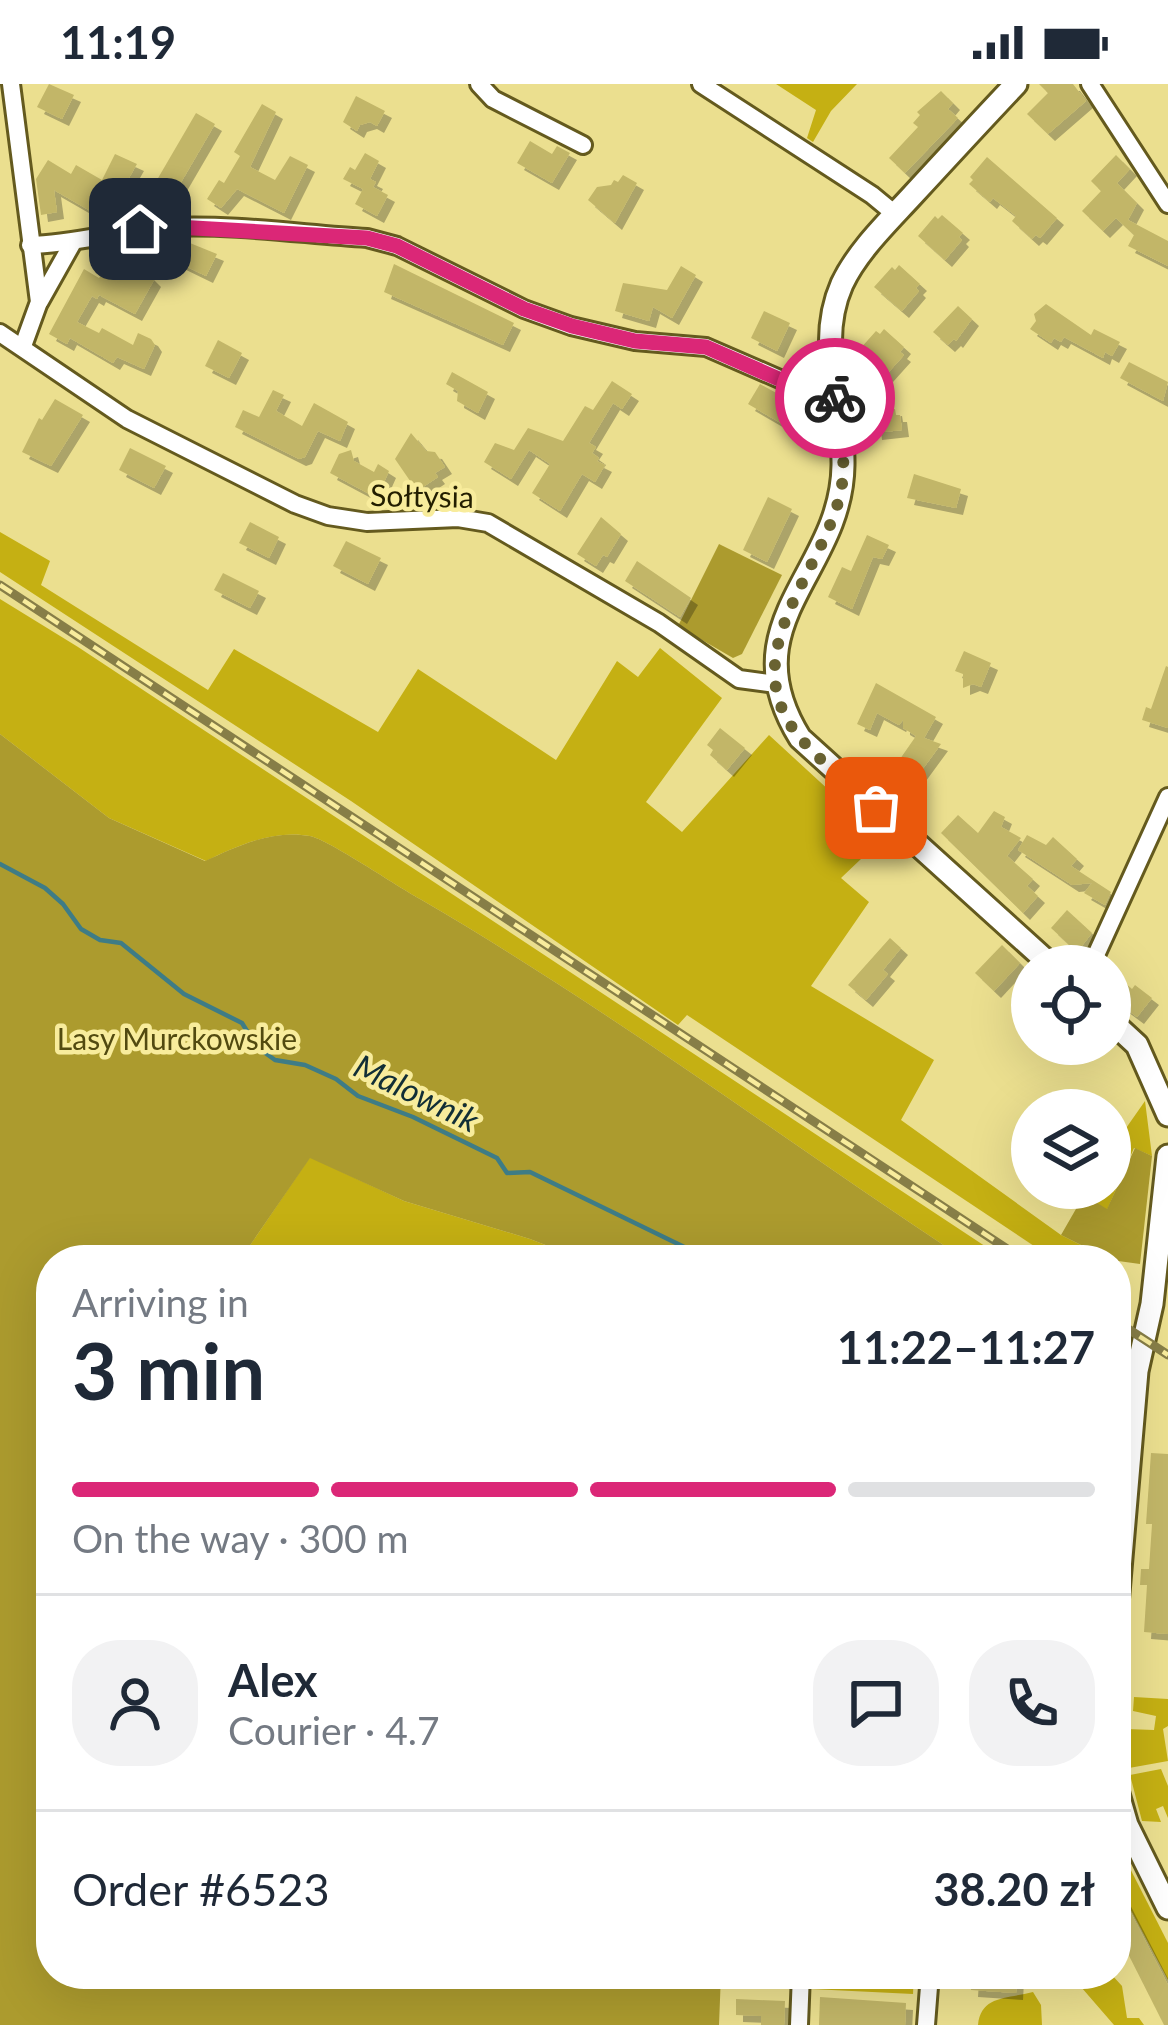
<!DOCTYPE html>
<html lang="en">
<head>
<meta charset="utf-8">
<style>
	:root { --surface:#fff; --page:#f2f2f3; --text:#1f2937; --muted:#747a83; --line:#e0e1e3; --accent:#db2777 }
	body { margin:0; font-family:Lato,sans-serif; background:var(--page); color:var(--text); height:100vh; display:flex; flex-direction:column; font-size:45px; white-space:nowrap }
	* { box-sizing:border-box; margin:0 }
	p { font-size:39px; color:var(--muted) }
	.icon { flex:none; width:66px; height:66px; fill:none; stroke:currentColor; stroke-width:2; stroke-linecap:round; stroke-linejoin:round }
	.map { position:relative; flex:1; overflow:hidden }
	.panel { position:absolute; left:36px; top:1161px; width:1095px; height:744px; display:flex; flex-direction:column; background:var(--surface); border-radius:48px; box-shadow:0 12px 48px #0002 }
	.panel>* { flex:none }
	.fabs { position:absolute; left:1011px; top:861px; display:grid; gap:24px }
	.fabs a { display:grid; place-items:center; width:120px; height:120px; border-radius:50%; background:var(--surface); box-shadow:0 12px 48px #0002; font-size:60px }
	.pin { position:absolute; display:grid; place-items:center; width:102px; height:102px; color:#fff; margin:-51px; border-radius:24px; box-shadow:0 6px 18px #0006 }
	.courier { position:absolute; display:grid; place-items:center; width:120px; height:120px; margin:-60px; border:9px solid #db2777; border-radius:50%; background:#fff; color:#222; box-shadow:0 3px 15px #0007 }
	.summary em { font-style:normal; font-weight:700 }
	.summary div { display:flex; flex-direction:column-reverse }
	.summary { display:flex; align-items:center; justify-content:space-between; height:204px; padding:0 36px }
	h1 { font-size:78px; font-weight:700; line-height:90px }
	.bar { display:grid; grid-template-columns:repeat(4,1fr); gap:18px 12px; align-content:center; height:144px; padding:0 36px }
	.bar i { height:15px; border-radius:9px; background:var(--line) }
	.bar .active { background:var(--accent) }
	.bar p { grid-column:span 4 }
	.line { display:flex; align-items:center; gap:30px; padding:0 36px; border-top:3px solid var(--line) }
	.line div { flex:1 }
	.round { display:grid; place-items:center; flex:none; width:126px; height:126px; border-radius:48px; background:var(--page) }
	.status { display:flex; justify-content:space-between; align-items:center; height:84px; padding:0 60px; background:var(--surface); direction:ltr }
	.status svg { height:33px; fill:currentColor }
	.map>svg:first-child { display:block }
	.green { fill:#c5b013 }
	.forest { fill:#ac9b2e }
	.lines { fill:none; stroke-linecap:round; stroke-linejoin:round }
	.stream { stroke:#3e7c86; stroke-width:4.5 }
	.building { fill:#c2b668; filter:url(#shadow) }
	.minor-casing { stroke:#645a1e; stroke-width:22 }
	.tertiary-casing { stroke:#645a1e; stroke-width:27 }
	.minor { stroke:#fff; stroke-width:16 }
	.tertiary { stroke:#fff; stroke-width:21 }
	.rail-casing { stroke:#877e47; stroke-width:9 }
	.rail { stroke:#f8ec9c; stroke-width:4.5; stroke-dasharray:14; stroke-linecap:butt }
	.done { stroke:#696232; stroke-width:12; stroke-dasharray:0 21.6 }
	.route { stroke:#db2777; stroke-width:15 }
	.labels { text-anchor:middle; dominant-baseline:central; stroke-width:9; stroke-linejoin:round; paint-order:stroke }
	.street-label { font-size:30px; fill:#231e00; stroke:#f8ec9c }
	.park-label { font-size:30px; fill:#524a10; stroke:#f8ec9c }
	.water-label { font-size:33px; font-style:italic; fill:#112e36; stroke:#f8ec9c }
</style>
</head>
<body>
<div class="status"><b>11:19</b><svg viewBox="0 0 49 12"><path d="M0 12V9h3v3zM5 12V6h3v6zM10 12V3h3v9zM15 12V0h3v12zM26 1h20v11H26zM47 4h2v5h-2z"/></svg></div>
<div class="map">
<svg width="1168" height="1941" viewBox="0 0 1168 1941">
	<defs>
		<filter id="shadow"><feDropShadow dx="7" dy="7" stdDeviation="0" flood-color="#0004"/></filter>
	</defs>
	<rect width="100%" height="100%" fill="#ebdf8f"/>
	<g class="green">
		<polygon points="776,0 857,0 831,27 813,58 807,54 816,26"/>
		<polygon points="0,448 50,477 41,501 208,606 234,565 378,648 418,585 556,676 617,577 638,593 660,564 722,614 646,718 682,748 769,651 882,755 841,794 869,818 811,902 934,976 901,1036 1061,1151 1111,1176 1055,1176 687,931 678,941 351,717 0,488"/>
		<path d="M0,515L78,563L1006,1176H966C784,1056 609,925 420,815C398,803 329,756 310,752C275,745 236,762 206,777L109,734L0,650Z"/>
		<polygon points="1145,1017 1152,1072 1134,1064 1107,1126 1084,1111 1088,1104 1110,1104 1110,1067"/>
		<polygon points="310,1073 404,1117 530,1155 584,1176 240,1176"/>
		<polygon points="1134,1613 1168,1615 1168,1642 1163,1645 1168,1677 1129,1684 1126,1645 1154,1646 1156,1632 1133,1627"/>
		<polygon points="1161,1685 1168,1702 1168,1734 1163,1722 1156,1725 1161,1738 1142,1737 1130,1691"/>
		<polygon points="1116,1757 1168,1859 1168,1896 1116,1798"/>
		<polygon points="812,1890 914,1890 913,1910 811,1905"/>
		<polygon points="1111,1890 1122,1902 1127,1934 1139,1934 1144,1941 1114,1941 1075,1896"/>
		<path d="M1033,1908L1041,1921L1042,1941H978C981,1911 1007,1915 1033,1908Z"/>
	</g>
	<g class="forest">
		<polygon points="719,460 782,491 742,570 733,574 678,542"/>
		<path d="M0,650L109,734L205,777C237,762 273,745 310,752C329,756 398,803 420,815C609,925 784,1056 966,1176H584L530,1155L404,1117L310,1074L240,1176H51V1890H721L719,1941H0Z"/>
		<polygon points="1135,1064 1152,1072 1140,1180 1111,1176 1061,1151 1084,1111 1107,1125"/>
	</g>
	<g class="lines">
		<polyline class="stream" points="0,780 45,804 63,820 81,845 100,856 121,859 184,910 242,939 257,963 275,976 305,981 336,995 358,1012 413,1033 497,1074 507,1089 530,1088 711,1176"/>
	</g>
	<g class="building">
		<polygon points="49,0 74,11 62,35 37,23"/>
		<polygon points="1039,0 1073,0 1086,17 1048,50 1027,30 1048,9"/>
		<polygon points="941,7 953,19 948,25 958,34 905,89 889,74 918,43 913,39 920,31 917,28"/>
		<polygon points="356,12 385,27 377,42 370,38 360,41 357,47 343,38"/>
		<polygon points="262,20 276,28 250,83 275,96 290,72 308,81 284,129 237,105 221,124 207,115 219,96 224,99 240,72 234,68"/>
		<polygon points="196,29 215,40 166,124 147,113"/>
		<polygon points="530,57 552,70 557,62 570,69 552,99 517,79"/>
		<polygon points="365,69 379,77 370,95 376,98 373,103 388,111 377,132 355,120 363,105 343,95 350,83 355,86"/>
		<polygon points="115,70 137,80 122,106 116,103 104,122 100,120 94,129 54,106 57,128 41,131 36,95 48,76 71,90 76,81 102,96"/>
		<polygon points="1116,71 1130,85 1117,99 1137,119 1128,136 1168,157 1168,182 1128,162 1134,151 1116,134 1103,147 1082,127 1101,107 1091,97"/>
		<polygon points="987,73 1057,134 1040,154 1036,151 1032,155 1012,137 1016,132 993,114 990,118 969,100 973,96 970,93"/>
		<polygon points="623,91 637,99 615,139 588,116 597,103 611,101 614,96 618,98"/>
		<polygon points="942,131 963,149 959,153 962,156 945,176 918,152 935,132 938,135"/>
		<polygon points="180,155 217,170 206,192 171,175"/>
		<polygon points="124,166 154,196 135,230 99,211 97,215 92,212 77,238 99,249 102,244 133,261 138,249 151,255 155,261 144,285 117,273 113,279 70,254 67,260 49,250 84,185 99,194"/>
		<polygon points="394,180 514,239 503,261 384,208"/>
		<polygon points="899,181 920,200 916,204 919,207 902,227 874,203 892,183 895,186"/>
		<polygon points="681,182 696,191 672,234 653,223 649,237 615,227 623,199 667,206"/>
		<polygon points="1046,220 1091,251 1094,245 1120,258 1112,272 1105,268 1103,274 1064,253 1061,258 1054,254 1051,259 1030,245 1036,237 1034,230"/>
		<polygon points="958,222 972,235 956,257 954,255 948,261 933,248"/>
		<polygon points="764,227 790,239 777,267 751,254"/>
		<polygon points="884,245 904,263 900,268 904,271 886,291 859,266 876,247 880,250"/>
		<polygon points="218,256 242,269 229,294 205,282"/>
		<polygon points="1129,278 1168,298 1163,317 1120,294"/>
		<polygon points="452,288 488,308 478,329 457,317 458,307 446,300"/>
		<polygon points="612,297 632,310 622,325 613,319 589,359 596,363 592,369 599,374 597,377 605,381 595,398 582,390 560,427 532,409 550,380 529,366 511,395 484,378 495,359 514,366 528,344 563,357 585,322 593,326"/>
		<polygon points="760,300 798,321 786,342 748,320"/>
		<polygon points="273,306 284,311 276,327 302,342 314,319 348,338 340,357 318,347 305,373 299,375 235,343 243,326 259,333"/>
		<polygon points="885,307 887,326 895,325 896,331 900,331 902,346 875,349 873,333 854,331 851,310"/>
		<polygon points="55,315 83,331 51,382 22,368 39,334 42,336"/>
		<polygon points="411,349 426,367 435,368 445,383 435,389 438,393 417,407 395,375"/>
		<polygon points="130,364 166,382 154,404 119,386"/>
		<polygon points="351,366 354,377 374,388 378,380 389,387 377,414 330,389 339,370"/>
		<polygon points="914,390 961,405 956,424 907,414"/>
		<polygon points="768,413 792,425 767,478 743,466"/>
		<polygon points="601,433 621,450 607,473 603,471 596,482 577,470"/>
		<polygon points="250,438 279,453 269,474 239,459"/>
		<polygon points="867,451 889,461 882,475 873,473 852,525 828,513 842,483 851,487"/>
		<polygon points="346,457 381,474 368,500 333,482"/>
		<polygon points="637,477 691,514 680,533 625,497"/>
		<polygon points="223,489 259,507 250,524 214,506"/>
		<polygon points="964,567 991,579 981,603 973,600 963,604 963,590 955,587"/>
		<polygon points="1166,582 1168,583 1168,644 1142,636 1146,623 1151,625"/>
		<polygon points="876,599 936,633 924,654 941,660 919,690 900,675 916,652 903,644 903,636 899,641 877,629 870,646 857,640"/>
		<polygon points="720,644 745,664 727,686 710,671 713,666 707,661"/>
		<polygon points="994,727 1005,733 1001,743 1021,754 1007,772 1033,795 1027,802 1038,812 1023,829 941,749 958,731 978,749"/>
		<polygon points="1027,751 1046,761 1053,753 1077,775 1071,782 1111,808 1105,821 1084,809 1092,799 1072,801 1018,766"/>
		<polygon points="1067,826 1092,849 1077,868 1051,844"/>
		<polygon points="890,854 901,864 883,886 888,890 866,916 848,901"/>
		<polygon points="1002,861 1020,879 994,907 975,889"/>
		<polygon points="1123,897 1132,905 1135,901 1152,914 1137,933 1110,913"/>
		<polygon points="1151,1369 1168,1370 1168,1550 1144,1548 1147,1501 1140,1501 1141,1485 1149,1485 1152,1440 1146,1440"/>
		<polygon points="1116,1800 1168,1901 1168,1941 1164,1941 1116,1846"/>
		<polygon points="972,1890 1017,1890 1016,1909 971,1906"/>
		<polygon points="820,1913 906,1919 905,1941 819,1941"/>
		<polygon points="736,1915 785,1917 784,1941 761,1941 761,1932 736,1931"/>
	</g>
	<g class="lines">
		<defs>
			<g id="minor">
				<polyline points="11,0 39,218 23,262"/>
				<polyline points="479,0 493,15 583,61"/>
				<polyline points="701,0 872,111 895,130"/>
				<polyline points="1090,0 1168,120"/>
				<path d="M30,161C78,160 122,145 169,143C234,140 302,150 367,154L397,162L524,225L571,242L635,257L706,263L798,303L834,306"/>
				<polyline points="40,217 72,160"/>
				<polyline points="0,249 127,335 295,420 328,432 367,438 458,434 488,439 659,539 739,595 776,600"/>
				<polyline points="1091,882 1168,713"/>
				<polyline points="799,1941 801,1890"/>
				<polyline points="926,1941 930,1890"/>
			</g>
			<g id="tertiary">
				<path d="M1016,0C980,38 945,76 910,114C886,140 857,168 842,200C815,261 844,318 843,381C842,489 728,538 800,654L1052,882"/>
				<polyline points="1110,936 1137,961 1168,1031"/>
				<polyline points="1116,1532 1137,1287 1152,1220 1168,1072"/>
				<polyline points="1116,1703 1127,1741 1168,1824"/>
			</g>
		</defs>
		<use href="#minor" class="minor-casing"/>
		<use href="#tertiary" class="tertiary-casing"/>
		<use href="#minor" class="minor"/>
		<use href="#tertiary" class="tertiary"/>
		<defs>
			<g id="rail">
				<polyline points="0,501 1024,1176"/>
				<polyline points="1116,1237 1168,1271"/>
			</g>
		</defs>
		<use href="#rail" class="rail-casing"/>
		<use href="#rail" class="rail"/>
	</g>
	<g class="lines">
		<path class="done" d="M835,314C841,347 848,382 839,415C818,494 732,574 801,655C823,680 852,702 876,724"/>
		<polyline class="route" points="140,145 176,143 367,154 397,162 524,225 572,242 635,257 706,263 797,303 834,306 835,314"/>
	</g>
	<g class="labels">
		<g class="street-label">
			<text transform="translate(422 411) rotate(1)">Sołtysia</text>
		</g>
		<g class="park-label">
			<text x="177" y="954">Lasy Murckowskie</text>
		</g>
		<g class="water-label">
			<text transform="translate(417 1008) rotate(26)">Malownik</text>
		</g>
	</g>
</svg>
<div class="fabs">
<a><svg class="icon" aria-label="locate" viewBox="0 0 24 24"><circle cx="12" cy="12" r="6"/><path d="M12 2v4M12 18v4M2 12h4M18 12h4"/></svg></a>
<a><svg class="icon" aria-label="layers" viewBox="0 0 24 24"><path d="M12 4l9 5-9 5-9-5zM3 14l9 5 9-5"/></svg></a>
</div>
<div class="pin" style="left:876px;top:724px;background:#ea580c"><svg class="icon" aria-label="bag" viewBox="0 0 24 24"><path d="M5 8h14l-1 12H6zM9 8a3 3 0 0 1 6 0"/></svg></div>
<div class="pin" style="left:140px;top:145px;background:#1f2937"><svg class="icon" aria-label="home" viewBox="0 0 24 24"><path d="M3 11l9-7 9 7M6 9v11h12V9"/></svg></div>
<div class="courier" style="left:835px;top:314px"><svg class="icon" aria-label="bike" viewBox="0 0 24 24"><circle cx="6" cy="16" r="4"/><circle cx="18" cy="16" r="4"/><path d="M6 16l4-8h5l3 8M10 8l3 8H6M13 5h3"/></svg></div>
<section class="panel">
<div class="summary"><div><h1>3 min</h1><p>Arriving in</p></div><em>11:22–11:27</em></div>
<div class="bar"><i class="active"></i><i class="active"></i><i class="active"></i><i></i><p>On the way · 300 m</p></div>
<div class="line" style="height:216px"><a class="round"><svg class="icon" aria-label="person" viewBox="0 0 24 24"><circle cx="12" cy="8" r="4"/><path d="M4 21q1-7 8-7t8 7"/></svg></a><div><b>Alex</b><p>Courier · 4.7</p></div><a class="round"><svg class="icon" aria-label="chat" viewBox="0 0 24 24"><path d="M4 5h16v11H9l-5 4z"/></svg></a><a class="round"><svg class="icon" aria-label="phone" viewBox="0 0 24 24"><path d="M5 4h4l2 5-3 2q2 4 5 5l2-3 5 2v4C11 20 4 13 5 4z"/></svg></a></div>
<div class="line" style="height:156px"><div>Order #6523</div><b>38.20 zł</b></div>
</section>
</div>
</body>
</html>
